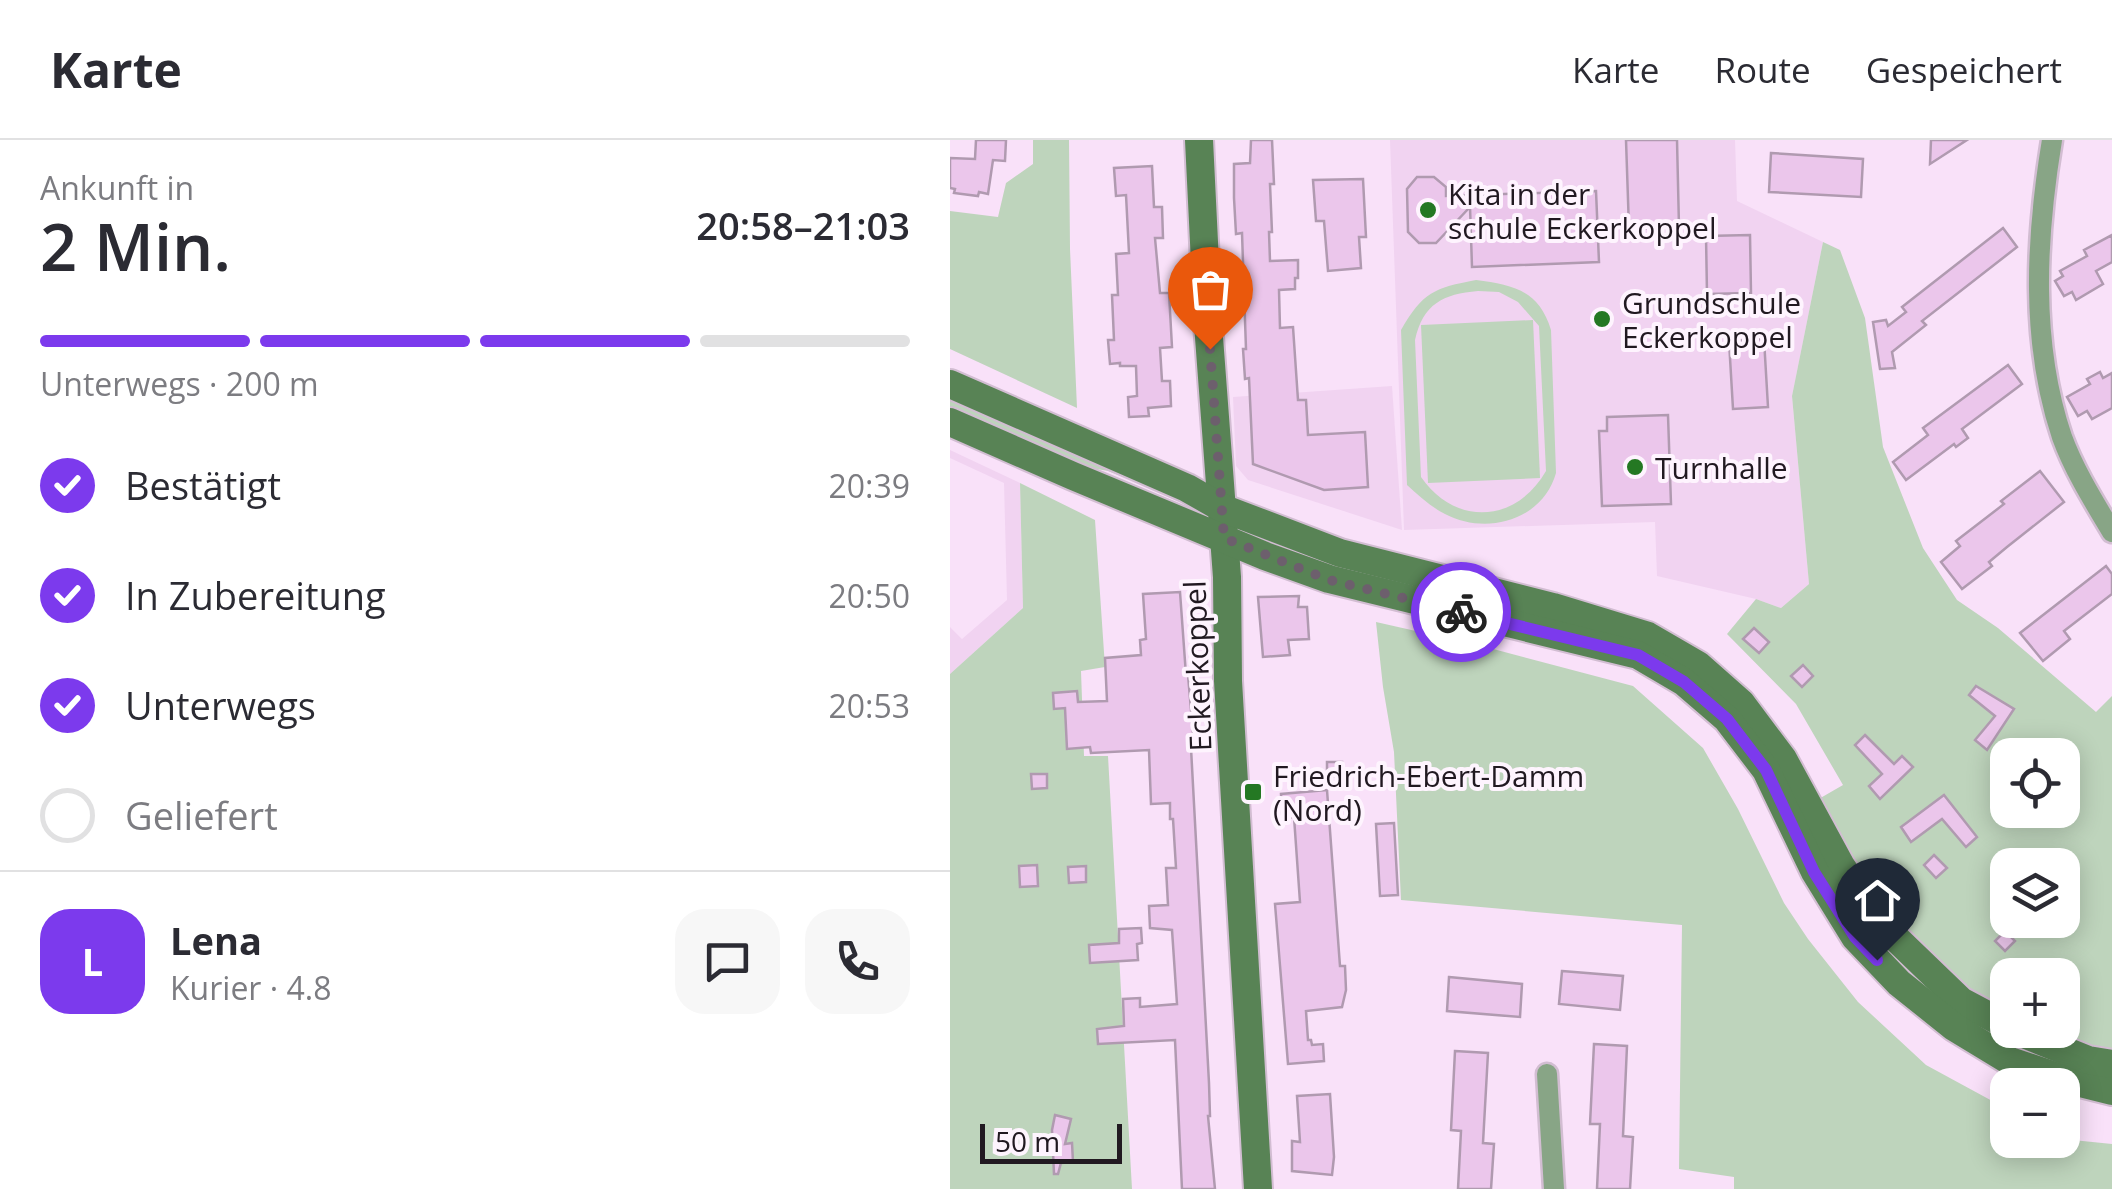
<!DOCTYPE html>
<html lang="de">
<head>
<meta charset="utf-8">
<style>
	:root { --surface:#fff; --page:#f7f7f7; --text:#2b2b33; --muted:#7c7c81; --line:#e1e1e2; --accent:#7c3aed }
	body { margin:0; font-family:"Open Sans",sans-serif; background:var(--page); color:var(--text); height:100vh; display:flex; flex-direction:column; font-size:38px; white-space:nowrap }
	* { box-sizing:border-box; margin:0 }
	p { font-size:32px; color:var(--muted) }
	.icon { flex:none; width:55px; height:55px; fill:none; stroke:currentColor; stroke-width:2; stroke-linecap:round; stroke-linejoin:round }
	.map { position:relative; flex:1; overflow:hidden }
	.side { display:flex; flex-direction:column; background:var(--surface); width:950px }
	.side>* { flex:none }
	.tools { position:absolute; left:1040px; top:598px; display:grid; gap:20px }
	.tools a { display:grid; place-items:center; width:90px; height:90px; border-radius:20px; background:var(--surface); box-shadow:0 5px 25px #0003; font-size:50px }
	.scale { position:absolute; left:30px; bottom:25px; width:142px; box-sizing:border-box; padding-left:10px; border:5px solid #211921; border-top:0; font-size:28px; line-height:35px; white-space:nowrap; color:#211921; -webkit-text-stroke:8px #fef4fe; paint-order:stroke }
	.pin { position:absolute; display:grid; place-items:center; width:85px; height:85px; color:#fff; margin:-102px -42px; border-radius:50% 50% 50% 0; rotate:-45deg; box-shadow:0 0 10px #0007 }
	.pin .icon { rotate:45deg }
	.courier { position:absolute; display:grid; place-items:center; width:100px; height:100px; margin:-50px; border:8px solid #7c3aed; border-radius:50%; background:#fff; color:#222; box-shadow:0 2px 12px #0007 }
	.headline em { font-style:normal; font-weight:600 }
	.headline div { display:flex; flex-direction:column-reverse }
	.headline { display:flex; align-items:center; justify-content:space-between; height:170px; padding:0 40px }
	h1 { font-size:65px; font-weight:600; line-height:75px }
	.bar { display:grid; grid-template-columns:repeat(4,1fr); gap:15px 10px; align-content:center; height:120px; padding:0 40px }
	.bar i { height:12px; border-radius:8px; background:var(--line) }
	.bar .selected { background:var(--accent) }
	.bar p { grid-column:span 4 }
	.line { display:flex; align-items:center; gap:25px; padding:0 40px; border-top:2px solid var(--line) }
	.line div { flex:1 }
	.round { display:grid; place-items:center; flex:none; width:105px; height:105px; border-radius:30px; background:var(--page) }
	ol { padding:0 40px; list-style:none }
	li { display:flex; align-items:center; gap:30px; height:110px }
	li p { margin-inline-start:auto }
	li .icon { padding:10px; border-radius:50%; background:var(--accent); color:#fff; stroke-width:4 }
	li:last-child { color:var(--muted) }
	li i { width:55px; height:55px; border:5px solid var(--line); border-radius:50% }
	header { display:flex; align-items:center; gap:60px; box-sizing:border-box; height:140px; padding:0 50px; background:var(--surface); border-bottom:2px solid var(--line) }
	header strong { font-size:48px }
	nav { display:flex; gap:55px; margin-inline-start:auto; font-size:35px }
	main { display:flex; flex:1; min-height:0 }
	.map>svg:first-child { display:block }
	.built { fill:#f1d3f1 }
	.green { fill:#bed4bc; fill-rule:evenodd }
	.building { fill:#ebc6eb; stroke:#b09ab0; stroke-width:2.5 }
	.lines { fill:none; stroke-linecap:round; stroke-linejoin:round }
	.street-casing { stroke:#d2bdd2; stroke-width:25 }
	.secondary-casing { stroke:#d2bdd2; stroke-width:32 }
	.street { stroke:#88a586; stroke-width:20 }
	.secondary { stroke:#588355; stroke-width:28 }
	.done { stroke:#6d5f6d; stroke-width:10; stroke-dasharray:0 18 }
	.route { stroke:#7c3aed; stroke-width:12 }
	.poi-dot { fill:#247823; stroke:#fef4fe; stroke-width:4 }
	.labels { text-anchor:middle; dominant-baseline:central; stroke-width:8; stroke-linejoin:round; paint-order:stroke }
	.poi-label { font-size:30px; fill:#211921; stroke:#fef4fe; text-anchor:start }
	.street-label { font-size:30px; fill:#211921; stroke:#fef4fe }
</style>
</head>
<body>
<header>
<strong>Karte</strong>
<nav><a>Karte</a><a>Route</a><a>Gespeichert</a></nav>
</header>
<main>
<section class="side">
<div class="headline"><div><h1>2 Min.</h1><p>Ankunft in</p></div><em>20:58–21:03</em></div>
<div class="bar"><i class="selected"></i><i class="selected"></i><i class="selected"></i><i></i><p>Unterwegs · 200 m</p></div>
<ol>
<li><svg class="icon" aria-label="check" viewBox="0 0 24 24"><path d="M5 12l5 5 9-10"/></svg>Bestätigt<p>20:39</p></li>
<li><svg class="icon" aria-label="check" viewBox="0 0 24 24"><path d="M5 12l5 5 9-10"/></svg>In Zubereitung<p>20:50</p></li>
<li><svg class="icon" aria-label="check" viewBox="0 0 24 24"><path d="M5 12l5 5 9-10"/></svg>Unterwegs<p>20:53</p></li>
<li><i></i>Geliefert</li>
</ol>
<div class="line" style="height:180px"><b class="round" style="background:var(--accent);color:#fff">L</b><div><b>Lena</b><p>Kurier · 4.8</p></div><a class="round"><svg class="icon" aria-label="chat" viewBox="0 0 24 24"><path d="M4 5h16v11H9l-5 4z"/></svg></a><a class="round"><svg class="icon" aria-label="phone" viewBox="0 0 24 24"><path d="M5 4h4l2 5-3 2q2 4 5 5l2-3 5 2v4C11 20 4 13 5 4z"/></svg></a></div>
</section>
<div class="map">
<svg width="1162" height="1049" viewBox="0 0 1162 1049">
	<rect width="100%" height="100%" fill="#f9e1f9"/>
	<g class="built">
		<polygon points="440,0 785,0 787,61 873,102 842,256 859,444 831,468 806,459 707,436 705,382 454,390"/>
		<polygon points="442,246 452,390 298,340 286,326 283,257"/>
		<polygon points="0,310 70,343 73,468 0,534 0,487 12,499 57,460 54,343 0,318"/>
	</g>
	<g class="green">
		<polygon points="83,0 119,0 120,109 127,268 0,209 0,71 48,77 56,43 83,24"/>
		<path d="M873,102L890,110L915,178L933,307L973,408L1007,460L1048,488L1146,572L1162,556V915L1090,890H1112V835H1058L1057,875C1007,843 966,809 928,762C906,733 886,692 867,660L893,645L846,564L777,494L806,459L831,468L859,444L842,256ZM1058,615H1112V670H1058ZM1058,725H1112V780H1058Z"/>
		<path d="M526,140C563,145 589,150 601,190L606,333C593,380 537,396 495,374C481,367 469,356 457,345L451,190C473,152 484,148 526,140ZM528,151L549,152L568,162L589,186L596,331C566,383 506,387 471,337L465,200C473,164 493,154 528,151Z"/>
		<polygon points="583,180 590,338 478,343 471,185"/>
		<polygon points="0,260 15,263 217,354 158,331 119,324 0,272"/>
		<polygon points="70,343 145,380 155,527 131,531 134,616 158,616 182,1049 0,1049 0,534 73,468"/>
		<polygon points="426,482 532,506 683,546 753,608 788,669 834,763 858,799 908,862 976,925 1057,969 1058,1000 1113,999 1162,1004 1162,1049 784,1049 784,1037 729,1029 732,785 451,760 444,612 433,547"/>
	</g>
	<g class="building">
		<polygon points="26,0 56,0 55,21 43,20 38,54 29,52 28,56 4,53 5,49 0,48 0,18 25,19"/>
		<polygon points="301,0 322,0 324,44 320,44 322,92 319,92 320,121 348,120 348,138 345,138 345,149 329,150 330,188 343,187 348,260 356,260 358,295 415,292 418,347 374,350 303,324 299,238 295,239 293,209 296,209 292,93 286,94 284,58 284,24 300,23"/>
		<polygon points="676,0 727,0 729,87 679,89"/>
		<polygon points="981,0 1017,0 980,24"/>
		<polygon points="821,13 913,19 911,57 819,52"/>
		<polygon points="202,26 204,67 212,67 213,98 205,98 210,153 219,153 222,207 210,208 212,241 220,241 221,266 198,268 199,276 179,277 178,257 187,256 186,226 170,226 170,223 160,224 158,200 164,200 162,155 168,155 166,114 179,113 176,55 166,56 164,28"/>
		<polygon points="467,37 484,37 496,47 496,56 646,51 649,122 522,127 520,67 486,103 469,103 458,92 457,49"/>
		<polygon points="413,39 416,97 409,97 411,128 378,131 374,81 366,81 363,40"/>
		<polygon points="1053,88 1067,107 972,181 976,185 942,212 945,228 930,229 923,182 936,180 938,186 956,172 952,167"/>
		<polygon points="800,95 801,153 757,154 756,96"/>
		<polygon points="1162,95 1162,122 1146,131 1153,144 1126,160 1122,152 1114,156 1105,141 1113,136 1110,131 1137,116 1134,110"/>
		<polygon points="814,199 818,267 783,269 779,201"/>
		<polygon points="1058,225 1072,244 1012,289 1018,298 1006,307 1004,304 956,340 943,322 978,295 973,288"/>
		<polygon points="1150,232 1153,238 1162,233 1162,268 1142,279 1137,271 1128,276 1117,257 1140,244 1137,239"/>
		<polygon points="718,275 721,364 652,366 649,291 657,291 657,277"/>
		<polygon points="1090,331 1114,362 1057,407 1039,422 1042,426 1012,449 991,422 1010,406 1006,401 1054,364 1051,361"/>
		<polygon points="1156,426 1162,434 1162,454 1114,491 1120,499 1093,521 1070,493"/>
		<polygon points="230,452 236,535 238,535 242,582 244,608 241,608 259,943 260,976 258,976 265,1049 232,1049 225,900 148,904 147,889 174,886 173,859 190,858 190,867 227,864 222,790 200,788 199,766 218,765 216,728 226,728 223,679 220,679 220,663 201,664 199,610 141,613 140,607 117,609 115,568 104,569 103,553 127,551 128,562 157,561 155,518 191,515 190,500 196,499 193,454"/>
		<polygon points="349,456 348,467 357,467 359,499 338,500 340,515 313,517 308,457"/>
		<polygon points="804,488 819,502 809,513 793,499"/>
		<polygon points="853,525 863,536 852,547 841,536"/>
		<polygon points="1026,546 1064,569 1037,610 1025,600 1045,576 1019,555"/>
		<polygon points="915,595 944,624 952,616 963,627 930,659 919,646 932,634 905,605"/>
		<polygon points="377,622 392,622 391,636 377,636"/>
		<polygon points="81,634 97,634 97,648 82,649"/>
		<polygon points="377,650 390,826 395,826 396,850 392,867 356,871 358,900 361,900 362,905 373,904 374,921 338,924 325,764 350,762 344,677 332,678 331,654"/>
		<polygon points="994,655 1027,697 1016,707 992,679 961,702 951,687"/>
		<polygon points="444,683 448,755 430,756 426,684"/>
		<polygon points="984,715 997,728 986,738 974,725"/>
		<polygon points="87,725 88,746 70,747 69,726"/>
		<polygon points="136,726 136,742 119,743 118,727"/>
		<polygon points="191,788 192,803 187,804 188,820 140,823 139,805 169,803 169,789"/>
		<polygon points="1055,791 1065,801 1055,811 1045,801"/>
		<polygon points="612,831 673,836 670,870 609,864"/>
		<polygon points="499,837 572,844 570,877 497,871"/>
		<polygon points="644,904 677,906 673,996 683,997 680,1049 647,1049 650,984 640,984"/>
		<polygon points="505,911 538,913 533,1003 544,1004 541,1049 508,1049 511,991 501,990"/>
		<polygon points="380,954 384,1017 382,1035 342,1031 342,1001 350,1002 347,956"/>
		<polygon points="105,975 121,979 115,1004 122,1003 123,1022 111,1023 108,1034 104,1034 102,990"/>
	</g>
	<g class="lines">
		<defs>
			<g id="street">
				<path d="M1102,0C1086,97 1080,202 1112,297C1124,330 1144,362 1162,392"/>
				<polyline points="597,934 604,1049"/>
			</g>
			<g id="secondary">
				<polyline points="249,0 258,184 277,437 278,541 308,1049"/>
				<polyline points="0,244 237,348 272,368 390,413 603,467 698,496 748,525 791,563 833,619 891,726 930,783 1011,861 1058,886"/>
				<polyline points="0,282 123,336 315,416 379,439 688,515 734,542 777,579 816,630 865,732 905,797 949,843 1004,887 1060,921 1114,939 1162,951"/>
				<polyline points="1064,890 1138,920 1162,924"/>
			</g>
		</defs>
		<use href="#street" class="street-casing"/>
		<use href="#secondary" class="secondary-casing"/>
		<use href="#street" class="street"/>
		<use href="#secondary" class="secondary"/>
	</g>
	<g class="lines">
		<polyline class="done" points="260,209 274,398 379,440 511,472"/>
		<polyline class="route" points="511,472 688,515 734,542 777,579 816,630 864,732 905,797 927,820"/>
	</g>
	<g class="poi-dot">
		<circle cx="478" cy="70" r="10"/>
		<circle cx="652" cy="179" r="10"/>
		<circle cx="685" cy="327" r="10"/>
		<rect x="293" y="642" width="20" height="20" rx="5"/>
	</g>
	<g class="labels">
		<g class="poi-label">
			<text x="498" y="53">Kita in der<tspan x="498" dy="34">schule Eckerkoppel</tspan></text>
			<text x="672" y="162">Grundschule<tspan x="672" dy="34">Eckerkoppel</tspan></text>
			<text x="705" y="327">Turnhalle</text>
			<text x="323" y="635">Friedrich-Ebert-Damm<tspan x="323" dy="34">(Nord)</tspan></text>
		</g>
		<g class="street-label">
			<text transform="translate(247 526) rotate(-92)">Eckerkoppel</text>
		</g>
	</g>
</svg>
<div class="tools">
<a><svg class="icon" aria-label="locate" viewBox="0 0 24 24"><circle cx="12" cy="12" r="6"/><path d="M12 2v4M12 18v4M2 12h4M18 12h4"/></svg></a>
<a><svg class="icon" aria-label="layers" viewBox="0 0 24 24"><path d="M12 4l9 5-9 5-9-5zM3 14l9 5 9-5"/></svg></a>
<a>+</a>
<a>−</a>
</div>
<div class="scale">50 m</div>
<div class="pin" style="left:260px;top:209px;background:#ea580c"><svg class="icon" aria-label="bag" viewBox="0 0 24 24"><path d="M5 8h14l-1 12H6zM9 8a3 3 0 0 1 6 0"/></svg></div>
<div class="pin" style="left:927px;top:820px;background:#1f2937"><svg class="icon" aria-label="home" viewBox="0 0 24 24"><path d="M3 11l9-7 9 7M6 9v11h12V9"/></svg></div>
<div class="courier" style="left:511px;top:472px"><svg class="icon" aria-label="bike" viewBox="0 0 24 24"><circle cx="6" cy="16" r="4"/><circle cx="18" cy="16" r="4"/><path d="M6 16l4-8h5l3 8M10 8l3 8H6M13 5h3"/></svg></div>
</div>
</main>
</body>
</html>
